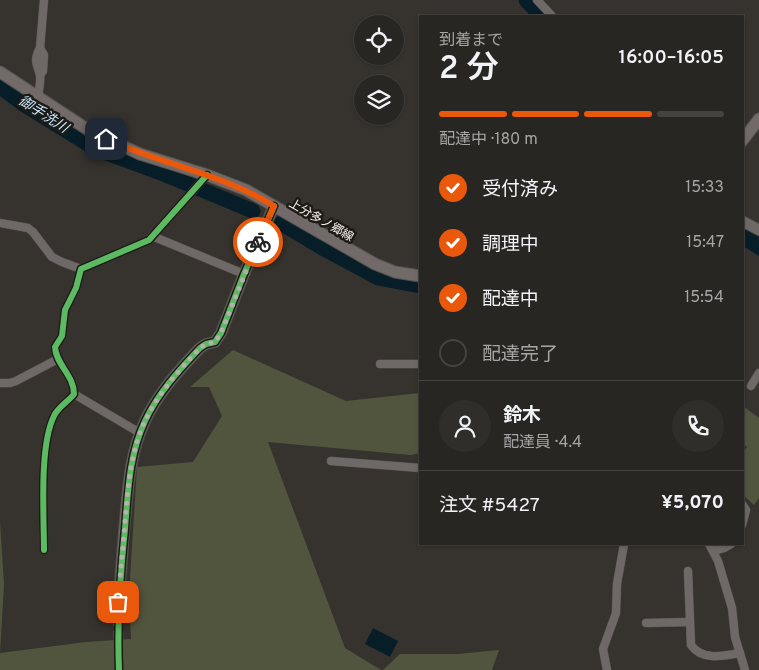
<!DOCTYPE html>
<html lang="ja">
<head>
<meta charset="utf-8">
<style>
	:root { --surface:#282622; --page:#302e2a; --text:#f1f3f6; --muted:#a5a5a5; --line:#444340; --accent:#ea580c }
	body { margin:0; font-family:Overpass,"Noto Sans JP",sans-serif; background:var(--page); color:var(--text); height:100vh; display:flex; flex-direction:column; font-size:19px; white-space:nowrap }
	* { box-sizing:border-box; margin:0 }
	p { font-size:16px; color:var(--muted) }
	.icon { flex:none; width:28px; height:28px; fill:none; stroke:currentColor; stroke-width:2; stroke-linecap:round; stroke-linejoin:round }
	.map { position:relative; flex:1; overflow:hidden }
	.panel { position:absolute; left:419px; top:15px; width:325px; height:530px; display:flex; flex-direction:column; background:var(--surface); border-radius:0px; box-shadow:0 1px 4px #0004,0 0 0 1px var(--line) }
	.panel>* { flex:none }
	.tools { position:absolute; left:354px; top:15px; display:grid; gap:10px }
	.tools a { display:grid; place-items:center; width:50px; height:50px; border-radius:50%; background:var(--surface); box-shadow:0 1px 4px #0004,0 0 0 1px var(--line); font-size:25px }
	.pin { position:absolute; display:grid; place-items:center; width:42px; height:42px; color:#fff; margin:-21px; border-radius:10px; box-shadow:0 2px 8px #0006 }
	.courier { position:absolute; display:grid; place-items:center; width:50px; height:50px; margin:-25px; border:4px solid #ea580c; border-radius:50%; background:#fff; color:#222; box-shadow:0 1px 6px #0007 }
	.summary em { font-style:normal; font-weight:600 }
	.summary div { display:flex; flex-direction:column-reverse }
	.summary { display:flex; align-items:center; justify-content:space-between; height:85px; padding:0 20px }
	h1 { font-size:32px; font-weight:600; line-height:38px }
	.bar { display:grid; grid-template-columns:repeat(4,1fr); gap:8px 5px; align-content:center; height:60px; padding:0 20px }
	.bar i { height:6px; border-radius:4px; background:var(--line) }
	.bar .active { background:var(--accent) }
	.bar p { grid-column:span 4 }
	.line { display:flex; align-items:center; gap:12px; padding:0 20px; border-top:1px solid var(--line) }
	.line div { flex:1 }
	.round { display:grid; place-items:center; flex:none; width:52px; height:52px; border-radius:26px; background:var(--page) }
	ol { padding:0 20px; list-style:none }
	li { display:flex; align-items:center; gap:15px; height:55px }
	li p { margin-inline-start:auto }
	li .icon { padding:5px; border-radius:50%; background:var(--accent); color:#fff; stroke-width:4 }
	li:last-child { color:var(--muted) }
	li i { width:28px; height:28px; border:2px solid var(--line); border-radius:50% }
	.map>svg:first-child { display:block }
	.green { fill:#52553e }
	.water { fill:#071e29 }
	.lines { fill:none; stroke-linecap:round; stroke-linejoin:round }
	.river { stroke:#071e29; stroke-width:15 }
	.tertiary-tunnel { stroke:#53504b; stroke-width:10; stroke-dasharray:10 5; stroke-linecap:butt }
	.minor-casing { stroke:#54524e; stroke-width:9 }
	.tertiary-casing { stroke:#54524e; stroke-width:12 }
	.secondary-casing { stroke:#54524e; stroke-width:13 }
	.minor { stroke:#6e6967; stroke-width:8 }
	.tertiary { stroke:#6e6967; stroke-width:10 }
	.secondary { stroke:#726a69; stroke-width:11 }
	.cycleway-casing { stroke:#1e1b17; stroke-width:9 }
	.cycleway { stroke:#5cba63; stroke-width:6 }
	.done { stroke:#b4b0ab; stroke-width:5; stroke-dasharray:0 9 }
	.route { stroke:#ea580c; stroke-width:6 }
	.labels { text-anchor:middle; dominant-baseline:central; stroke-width:5; stroke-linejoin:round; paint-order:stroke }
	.street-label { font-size:12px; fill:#f8f3ee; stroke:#1e1b17 }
	.water-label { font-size:14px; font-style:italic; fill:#c3e8fd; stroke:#1e1b17 }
</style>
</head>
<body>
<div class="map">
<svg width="759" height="670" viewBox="0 0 759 670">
	<rect width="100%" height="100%" fill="#36332e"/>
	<g class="green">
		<polygon points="233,350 346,401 420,393 420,453 411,455 268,442 345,648 381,670 0,670 0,522 4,584 0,653 86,642 131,639 129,595 137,467 193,462 222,416 209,387 190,387"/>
		<polygon points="743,406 759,418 759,498 754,505 743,495 743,453 747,447 743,444"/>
		<polygon points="499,650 492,670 383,670 400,654 458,654"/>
	</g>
	<g class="water">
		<polygon points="743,227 759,237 759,256 743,246"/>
		<polygon points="373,628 398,641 390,657 365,644"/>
	</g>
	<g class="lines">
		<g class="river">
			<polyline points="526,0 541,16"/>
			<polyline points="0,87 23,104 96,149 166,175 253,211"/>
			<polyline points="281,223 324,249 378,278 420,286"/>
		</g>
		<polyline class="tertiary-tunnel" points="118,616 119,670"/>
		<defs>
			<g id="minor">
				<polyline points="537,0 552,16"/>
				<polyline points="40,75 43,71 44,55 40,48"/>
				<path d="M38,96C39,90 41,81 40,75C37,64 33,61 40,48L44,0"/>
				<polyline points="0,223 28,228 33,232 52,257 62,262 81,269"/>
				<polyline points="152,236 244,274"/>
				<polyline points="380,364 420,364"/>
				<polyline points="0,383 10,383 16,381 58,359"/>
				<polyline points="751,386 759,373"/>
				<polyline points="74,394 140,433"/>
				<polyline points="331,461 420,468"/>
				<polyline points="742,504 746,510 742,525"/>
				<polyline points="709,544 718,561 732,608 735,637 745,670"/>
				<path d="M44,550C44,516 39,446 54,416C58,407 68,402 74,394C74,375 56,365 55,347L62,336L65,310L76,288L81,269L149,240L207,175"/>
				<polyline points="714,551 724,548 731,544"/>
				<path d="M688,571L691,645C702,661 723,656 740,653"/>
				<polyline points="646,623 690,622"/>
				<polyline points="607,670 603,649 616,613 617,584 624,544"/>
			</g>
			<g id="tertiary">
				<polyline points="742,221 759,230"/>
				<path d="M118,616C120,584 122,553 125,521C128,487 130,453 145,421C158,393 179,370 200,348L206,344L215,342L221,333L244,274L274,206"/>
			</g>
			<g id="secondary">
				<polyline points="0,72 90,131 140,154 207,175 246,190 375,264 395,272 420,276"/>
				<polyline points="742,141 759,119"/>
			</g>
		</defs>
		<use href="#minor" class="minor-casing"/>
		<use href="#tertiary" class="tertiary-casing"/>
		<use href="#secondary" class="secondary-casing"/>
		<use href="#minor" class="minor"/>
		<use href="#tertiary" class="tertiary"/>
		<use href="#secondary" class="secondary"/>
		<defs>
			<g id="cycleway">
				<path d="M44,550C44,516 39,446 54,416C58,407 68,402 74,394C74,375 56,365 55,347L62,336L65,310L76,288L81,269L149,240L207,175"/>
				<path d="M119,670C117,623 120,576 125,529C128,492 129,455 145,421C158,393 179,370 200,348L206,344L215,342L221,333L244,274L274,206"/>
			</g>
		</defs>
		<use href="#cycleway" class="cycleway-casing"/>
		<use href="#cycleway" class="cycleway"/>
	</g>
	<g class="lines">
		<path class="done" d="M118,602C120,575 123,549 125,522C128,487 130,453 145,421C158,394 179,370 200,348L206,344L215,342L221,333L258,242"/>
		<path class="route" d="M106,139C161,164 222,174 274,206L258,242"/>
	</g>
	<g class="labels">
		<g class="street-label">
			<text transform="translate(321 221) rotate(30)">上分多ノ郷線</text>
		</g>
		<g class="water-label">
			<text transform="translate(43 115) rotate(33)">御手洗川</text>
		</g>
	</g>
</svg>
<div class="tools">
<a><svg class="icon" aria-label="locate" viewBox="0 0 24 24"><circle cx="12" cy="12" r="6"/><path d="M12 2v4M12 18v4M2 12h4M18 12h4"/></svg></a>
<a><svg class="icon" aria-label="layers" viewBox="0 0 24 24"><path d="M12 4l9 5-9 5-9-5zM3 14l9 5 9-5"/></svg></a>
</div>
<div class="pin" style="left:118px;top:602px;background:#ea580c"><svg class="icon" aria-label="bag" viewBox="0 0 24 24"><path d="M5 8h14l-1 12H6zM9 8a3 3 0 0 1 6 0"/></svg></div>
<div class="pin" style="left:106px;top:139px;background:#1f2937"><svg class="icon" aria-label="home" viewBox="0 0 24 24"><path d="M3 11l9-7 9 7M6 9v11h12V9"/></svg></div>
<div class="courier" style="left:258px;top:242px"><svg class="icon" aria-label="bike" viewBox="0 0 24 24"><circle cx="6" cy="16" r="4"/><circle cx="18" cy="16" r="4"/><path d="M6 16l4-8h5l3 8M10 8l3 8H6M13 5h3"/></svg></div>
<section class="panel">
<div class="summary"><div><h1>2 分</h1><p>到着まで</p></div><em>16:00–16:05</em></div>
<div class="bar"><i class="active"></i><i class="active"></i><i class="active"></i><i></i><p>配達中 · 180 m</p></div>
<ol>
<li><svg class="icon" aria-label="check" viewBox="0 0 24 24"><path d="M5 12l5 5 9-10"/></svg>受付済み<p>15:33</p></li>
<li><svg class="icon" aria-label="check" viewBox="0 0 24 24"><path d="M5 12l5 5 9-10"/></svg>調理中<p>15:47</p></li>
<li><svg class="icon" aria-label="check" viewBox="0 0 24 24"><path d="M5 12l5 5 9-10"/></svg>配達中<p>15:54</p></li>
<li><i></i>配達完了</li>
</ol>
<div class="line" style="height:90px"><a class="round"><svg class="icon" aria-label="person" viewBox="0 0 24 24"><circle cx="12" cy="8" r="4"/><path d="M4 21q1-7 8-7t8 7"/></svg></a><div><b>鈴木</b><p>配達員 · 4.4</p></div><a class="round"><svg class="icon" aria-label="phone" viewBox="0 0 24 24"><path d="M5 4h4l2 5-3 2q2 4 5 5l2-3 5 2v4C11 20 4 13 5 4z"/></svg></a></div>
<div class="line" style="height:65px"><div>注文 #5427</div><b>¥5,070</b></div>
</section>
</div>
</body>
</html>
